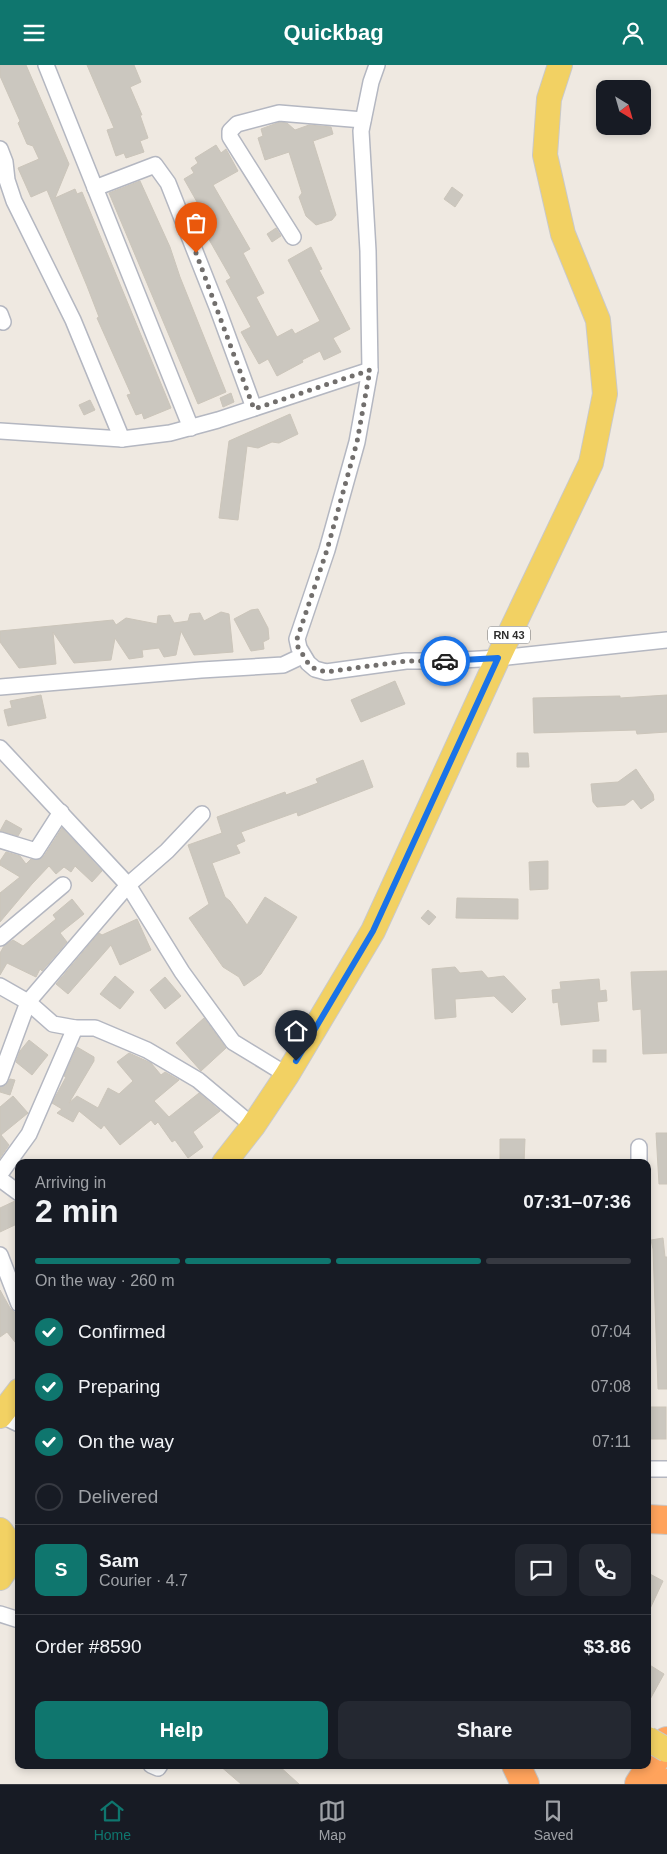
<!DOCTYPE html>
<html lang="en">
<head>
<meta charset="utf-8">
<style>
	:root { --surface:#171b24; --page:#242831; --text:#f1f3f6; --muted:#9ea1a6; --line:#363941; --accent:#0f766e }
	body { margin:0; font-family:Helvetica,sans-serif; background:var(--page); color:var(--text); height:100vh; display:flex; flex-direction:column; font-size:19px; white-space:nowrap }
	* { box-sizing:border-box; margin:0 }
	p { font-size:16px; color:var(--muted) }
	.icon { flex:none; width:28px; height:28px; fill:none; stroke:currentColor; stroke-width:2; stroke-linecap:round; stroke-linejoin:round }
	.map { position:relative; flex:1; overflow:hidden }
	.details { position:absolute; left:15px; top:1094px; width:636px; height:610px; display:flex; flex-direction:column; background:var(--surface); border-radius:10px; box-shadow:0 2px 8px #0003 }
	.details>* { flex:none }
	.needle { width:32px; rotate:143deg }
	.fabs { position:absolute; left:596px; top:15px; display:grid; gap:10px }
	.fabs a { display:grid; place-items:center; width:55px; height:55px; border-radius:10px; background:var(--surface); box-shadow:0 2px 8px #0003; font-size:25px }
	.pin { position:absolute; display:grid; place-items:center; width:42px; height:42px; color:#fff; margin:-51px -21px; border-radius:50% 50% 50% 0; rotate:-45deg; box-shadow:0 0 5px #0007 }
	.pin .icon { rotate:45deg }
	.courier { position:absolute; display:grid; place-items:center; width:50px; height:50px; margin:-25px; border:4px solid #1a73e8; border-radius:50%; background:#fff; color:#222; box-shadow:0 1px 6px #0007 }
	.summary em { font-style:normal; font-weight:700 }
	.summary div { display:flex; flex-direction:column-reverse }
	.summary { display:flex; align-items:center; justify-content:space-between; height:85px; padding:0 20px }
	h1 { font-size:32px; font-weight:700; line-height:38px }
	.bar { display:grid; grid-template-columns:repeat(4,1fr); gap:8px 5px; align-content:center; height:60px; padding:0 20px }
	.bar i { height:6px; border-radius:4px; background:var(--line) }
	.bar .active { background:var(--accent) }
	.bar p { grid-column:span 4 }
	.line { display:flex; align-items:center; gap:12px; padding:0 20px; border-top:1px solid var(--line) }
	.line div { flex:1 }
	.round { display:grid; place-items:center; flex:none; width:52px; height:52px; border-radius:10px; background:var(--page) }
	ol { padding:0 20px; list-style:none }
	li { display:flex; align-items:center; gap:15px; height:55px }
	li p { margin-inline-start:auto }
	li .icon { padding:5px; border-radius:50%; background:var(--accent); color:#fff; stroke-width:4 }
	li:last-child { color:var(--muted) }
	li i { width:28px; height:28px; border:2px solid var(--line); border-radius:50% }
	.button { display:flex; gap:10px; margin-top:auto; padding:10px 20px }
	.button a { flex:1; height:58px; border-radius:10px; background:var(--accent); color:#fff; font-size:20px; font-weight:700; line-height:58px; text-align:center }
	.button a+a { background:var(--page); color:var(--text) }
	header { display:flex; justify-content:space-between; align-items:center; height:65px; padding:0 20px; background:var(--accent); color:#fff; font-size:22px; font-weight:700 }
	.dock { display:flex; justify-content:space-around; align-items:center; height:70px; border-top:1px solid var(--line); background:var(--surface); font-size:14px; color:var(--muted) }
	.dock a { display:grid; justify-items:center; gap:2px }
	.dock .active { color:var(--accent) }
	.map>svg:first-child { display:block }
	.building { fill:#cbc7bf; stroke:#cbc5ba }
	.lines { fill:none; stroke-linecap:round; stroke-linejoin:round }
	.street-casing { stroke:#b4b7c1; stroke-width:18 }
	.primary-casing { stroke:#c9c9c9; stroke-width:26 }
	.highway-casing { stroke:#c9c9c9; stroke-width:30 }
	.street { stroke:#fff; stroke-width:15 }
	.primary { stroke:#f2d163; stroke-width:24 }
	.highway { stroke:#ffa35c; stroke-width:28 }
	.primary-bridge-casing { stroke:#c9c9c9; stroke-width:26; stroke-linecap:butt }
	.primary-bridge { stroke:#f2d163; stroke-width:24 }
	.done { stroke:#726f6d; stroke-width:5; stroke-dasharray:0 9 }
	.route { stroke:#1a73e8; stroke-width:6 }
	.labels { text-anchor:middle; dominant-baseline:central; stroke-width:4.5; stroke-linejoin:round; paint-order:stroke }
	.shield { fill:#fff; stroke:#6d6d6d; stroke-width:1 }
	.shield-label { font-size:11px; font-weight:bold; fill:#2e2e2e }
</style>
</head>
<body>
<header><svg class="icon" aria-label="menu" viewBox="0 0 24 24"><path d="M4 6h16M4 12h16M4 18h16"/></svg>Quickbag<svg class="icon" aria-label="person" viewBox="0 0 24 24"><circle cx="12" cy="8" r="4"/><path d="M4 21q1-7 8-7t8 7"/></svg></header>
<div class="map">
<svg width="667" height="1719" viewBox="0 0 667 1719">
	<rect width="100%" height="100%" fill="#efe9e1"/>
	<g class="building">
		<polygon points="0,0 26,0 69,99 55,133 75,124 77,129 82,127 171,343 144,354 142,348 136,350 127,330 131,329 97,253 99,252 87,221 47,125 31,132 18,103 39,94 33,81 27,79 18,58 20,56 0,11"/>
		<polygon points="87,0 134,0 141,17 130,22 142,50 140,50 148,73 140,76 144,87 126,93 124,88 116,91 107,65 114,63"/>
		<polygon points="280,57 287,58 295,65 309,60 331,62 333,69 313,76 336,150 332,155 316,160 306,151 299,132 302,128 289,87 265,95 258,73 263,71 261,64"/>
		<polygon points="216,80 221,88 226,84 238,106 213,120 250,184 243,188 264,228 256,232 277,272 292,264 295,269 320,256 288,195 311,182 322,204 319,205 350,264 333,273 341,287 324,295 320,286 302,295 303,297 277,311 268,294 259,299 241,267 251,262 226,216 231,213 207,171 214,167 184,114 194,108 191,103 198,98 195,93"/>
		<polygon points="140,116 170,182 180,212 226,327 198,339 109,128"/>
		<polygon points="452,122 463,130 455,142 444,134"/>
		<polygon points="276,163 281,171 272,177 267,169"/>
		<polygon points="231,328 234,337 223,342 220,333"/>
		<polygon points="90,335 95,345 84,350 79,340"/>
		<polygon points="290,349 298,369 279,378 272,377 258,383 247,381 238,455 219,453 229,376"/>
		<polygon points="258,544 268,563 269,574 263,577 264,584 251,586 234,554 251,545"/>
		<polygon points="221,547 229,549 233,587 194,590 181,566 176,590 164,592 159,583 142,585 143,592 129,594 115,573 111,595 74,598 53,567 56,599 19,603 0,577 0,566 113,555 116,560 126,553 157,559 158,551 170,550 174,558 188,556 190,549 200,548 204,556"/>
		<polygon points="395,616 405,639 361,657 351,635"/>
		<polygon points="41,630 46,653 8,661 4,645 12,643 10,636"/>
		<polygon points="667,630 667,667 637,669 636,665 534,668 533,633 620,631 620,633"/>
		<polygon points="517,688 528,688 529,702 517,702"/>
		<polygon points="363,695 373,722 298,751 297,747 241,767 245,776 236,780 240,788 212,798 225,832 230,836 247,860 265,832 297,852 261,909 244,921 239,912 223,902 189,853 209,839 188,780 222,768 217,752 285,727 286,730 318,718 316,714"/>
		<polygon points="636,704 653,729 654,735 641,744 633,734 625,740 597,742 593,737 591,719 618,717"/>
		<polygon points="6,755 22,764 18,771 0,766"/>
		<polygon points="62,763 102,806 92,817 75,801 71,807 64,802 56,809 49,801 32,819 0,857 0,828 20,812 0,800 0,796 6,787 20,791 26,799 31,794 40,794 44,791"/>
		<polygon points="548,796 548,824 530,825 529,797"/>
		<polygon points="457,833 518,834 518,854 456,853"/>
		<polygon points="72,834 84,849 60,868 67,877 42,906 40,904 36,912 7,898 0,910 0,888 4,881 13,875 23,881 56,854 53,850"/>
		<polygon points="428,845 436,852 429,860 421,853"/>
		<polygon points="137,854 151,885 120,900 111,880 68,929 56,919 99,868 102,870"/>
		<polygon points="455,902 460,908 482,906 488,913 504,911 526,934 512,948 494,931 455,934 456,952 435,954 432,904"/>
		<polygon points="667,906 667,988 643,989 641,944 633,945 631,907"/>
		<polygon points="115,911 134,927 120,944 100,929"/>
		<polygon points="165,912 181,931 165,944 150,925"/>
		<polygon points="599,914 600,926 606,925 607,936 597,937 599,956 561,960 558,937 553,938 552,925 561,924 560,917"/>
		<polygon points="204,953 226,983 201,1006 176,978"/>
		<polygon points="283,954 293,959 288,971 277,967"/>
		<polygon points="29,975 48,990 32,1010 16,997 20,986"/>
		<polygon points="77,982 94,992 94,996 69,1038 77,1031 98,1043 108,1023 119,1029 133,1016 117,997 129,988 151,998 161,1010 165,1007 179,1015 154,1036 169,1052 199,1028 220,1046 193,1067 203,1082 188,1093 175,1075 172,1077 158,1057 155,1060 151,1055 120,1080 104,1060 101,1064 79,1046 73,1057 57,1048 62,1044 52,1038 66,1012 64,1011"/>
		<rect x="593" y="985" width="13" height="12"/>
		<polygon points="10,1014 15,1015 10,1030 0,1027 0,1022 6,1020"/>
		<polygon points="13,1031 28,1048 1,1070 9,1080 0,1093 0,1042"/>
		<polygon points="656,1068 667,1068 667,1119 659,1119"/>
		<polygon points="500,1074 525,1074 524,1098 500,1098"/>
		<polygon points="15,1136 19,1141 19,1158 0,1167 0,1143"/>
		<polygon points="663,1173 665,1192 667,1192 667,1324 658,1324 653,1184 651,1175"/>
		<polygon points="0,1225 10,1243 19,1252 19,1282 7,1267 0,1272"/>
		<rect x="648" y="1342" width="18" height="32"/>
		<polygon points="648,1508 663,1516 648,1548"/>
		<polygon points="648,1599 664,1609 648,1638"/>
		<polygon points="219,1700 278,1700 299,1719 241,1719"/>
	</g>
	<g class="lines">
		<defs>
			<g id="street">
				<polyline points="46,0 191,363"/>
				<polyline points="377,0 371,17 361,66 368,186 370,305 357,377 327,485 297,574 299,583 308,598 315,604 326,607 406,596 444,596 498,593 667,575"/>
				<polyline points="0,84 5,97 7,115 14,136 73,255 122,374"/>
				<polyline points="95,123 155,100 168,118 217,242 254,343"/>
				<polyline points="293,172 230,72 230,66 237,59 279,48 363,55"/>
				<polyline points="0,249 3,257"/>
				<polyline points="0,366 122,374 170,368 218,355 370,305"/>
				<polyline points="0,622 201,605 283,600 302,591"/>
				<polyline points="0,683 128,820 182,907 233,977 287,1010"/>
				<polyline points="0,775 36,786 61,747"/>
				<polyline points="0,873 63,820"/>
				<polyline points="0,921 28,937 53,959 75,963 95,963 147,985 198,1015 253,1061"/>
				<polyline points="0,1013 28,937 128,820 167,786 202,749"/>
				<polyline points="639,1098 639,1082"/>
				<polyline points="0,1109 29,1069 75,963"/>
				<polyline points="0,1114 19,1128"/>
				<polyline points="0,1190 19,1239"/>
				<polyline points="0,1350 19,1359"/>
				<polyline points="648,1404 667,1404"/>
				<polyline points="0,1549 19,1555"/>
				<polyline points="151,1700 158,1703 160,1700"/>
			</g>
			<g id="primary">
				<polyline points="224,1098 253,1061 287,1010 373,866 498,593 591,398 605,329 598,255 563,169 545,90 549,34 560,0"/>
				<polyline points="0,1351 19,1326"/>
				<path d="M0,1465C13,1479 11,1499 0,1513"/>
			</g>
			<g id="highway">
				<polyline points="648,1454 667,1455"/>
				<polyline points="516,1700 525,1719"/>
				<polyline points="639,1719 667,1676"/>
				<polyline points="666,1719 667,1718"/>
			</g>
		</defs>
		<use href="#street" class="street-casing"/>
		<use href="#primary" class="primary-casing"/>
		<use href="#highway" class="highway-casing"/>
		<use href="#street" class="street"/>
		<use href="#primary" class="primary"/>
		<use href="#highway" class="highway"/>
		<defs>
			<polyline id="primary-bridge" points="648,1674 667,1685"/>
		</defs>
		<use href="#primary-bridge" class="primary-bridge-casing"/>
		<use href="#primary-bridge" class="primary-bridge"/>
	</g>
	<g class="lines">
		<polyline class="done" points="196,188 254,344 370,305 357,377 327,485 297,574 298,582 308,598 315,604 326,607 406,596 445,596"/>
		<polyline class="route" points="296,996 373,866 498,593 445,596"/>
	</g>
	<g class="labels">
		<rect class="shield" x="488" y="561.5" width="42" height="17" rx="4"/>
		<g class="shield-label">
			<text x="509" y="570">RN 43</text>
		</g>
	</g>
</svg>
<div class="fabs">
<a><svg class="needle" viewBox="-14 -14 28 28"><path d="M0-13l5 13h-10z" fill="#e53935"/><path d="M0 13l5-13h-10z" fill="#9ea1a6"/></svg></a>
</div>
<div class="pin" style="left:196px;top:188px;background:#ea580c"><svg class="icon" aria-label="bag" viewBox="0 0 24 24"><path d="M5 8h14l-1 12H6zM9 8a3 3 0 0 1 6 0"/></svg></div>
<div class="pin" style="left:296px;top:996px;background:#1f2937"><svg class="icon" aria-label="home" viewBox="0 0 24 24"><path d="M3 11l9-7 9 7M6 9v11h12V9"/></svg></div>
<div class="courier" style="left:445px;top:596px"><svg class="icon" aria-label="car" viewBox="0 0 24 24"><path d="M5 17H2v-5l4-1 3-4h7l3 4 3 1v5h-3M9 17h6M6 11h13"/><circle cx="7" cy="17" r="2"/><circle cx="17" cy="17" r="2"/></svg></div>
<section class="details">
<div class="summary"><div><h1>2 min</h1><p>Arriving in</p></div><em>07:31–07:36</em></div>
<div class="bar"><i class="active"></i><i class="active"></i><i class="active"></i><i></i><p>On the way · 260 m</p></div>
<ol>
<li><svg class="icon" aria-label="check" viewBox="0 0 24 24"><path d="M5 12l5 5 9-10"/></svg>Confirmed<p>07:04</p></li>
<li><svg class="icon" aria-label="check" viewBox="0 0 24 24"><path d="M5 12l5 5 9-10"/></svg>Preparing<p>07:08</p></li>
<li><svg class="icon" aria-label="check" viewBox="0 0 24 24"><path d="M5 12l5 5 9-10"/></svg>On the way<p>07:11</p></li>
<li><i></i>Delivered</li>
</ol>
<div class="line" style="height:90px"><b class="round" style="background:var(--accent);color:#fff">S</b><div><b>Sam</b><p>Courier · 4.7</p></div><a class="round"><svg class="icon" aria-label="chat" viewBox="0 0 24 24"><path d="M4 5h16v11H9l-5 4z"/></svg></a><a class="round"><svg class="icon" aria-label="phone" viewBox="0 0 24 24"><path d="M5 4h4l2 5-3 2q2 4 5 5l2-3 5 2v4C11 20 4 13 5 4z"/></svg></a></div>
<div class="line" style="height:65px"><div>Order #8590</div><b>$3.86</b></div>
<div class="button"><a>Help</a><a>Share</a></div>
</section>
</div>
<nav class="dock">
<a class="active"><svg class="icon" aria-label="home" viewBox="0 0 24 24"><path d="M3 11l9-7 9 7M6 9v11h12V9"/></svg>Home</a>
<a><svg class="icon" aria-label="map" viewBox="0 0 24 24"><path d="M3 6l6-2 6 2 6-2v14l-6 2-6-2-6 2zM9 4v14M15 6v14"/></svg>Map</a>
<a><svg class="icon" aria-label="saved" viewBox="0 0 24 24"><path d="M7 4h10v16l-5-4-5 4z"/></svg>Saved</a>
</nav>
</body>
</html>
